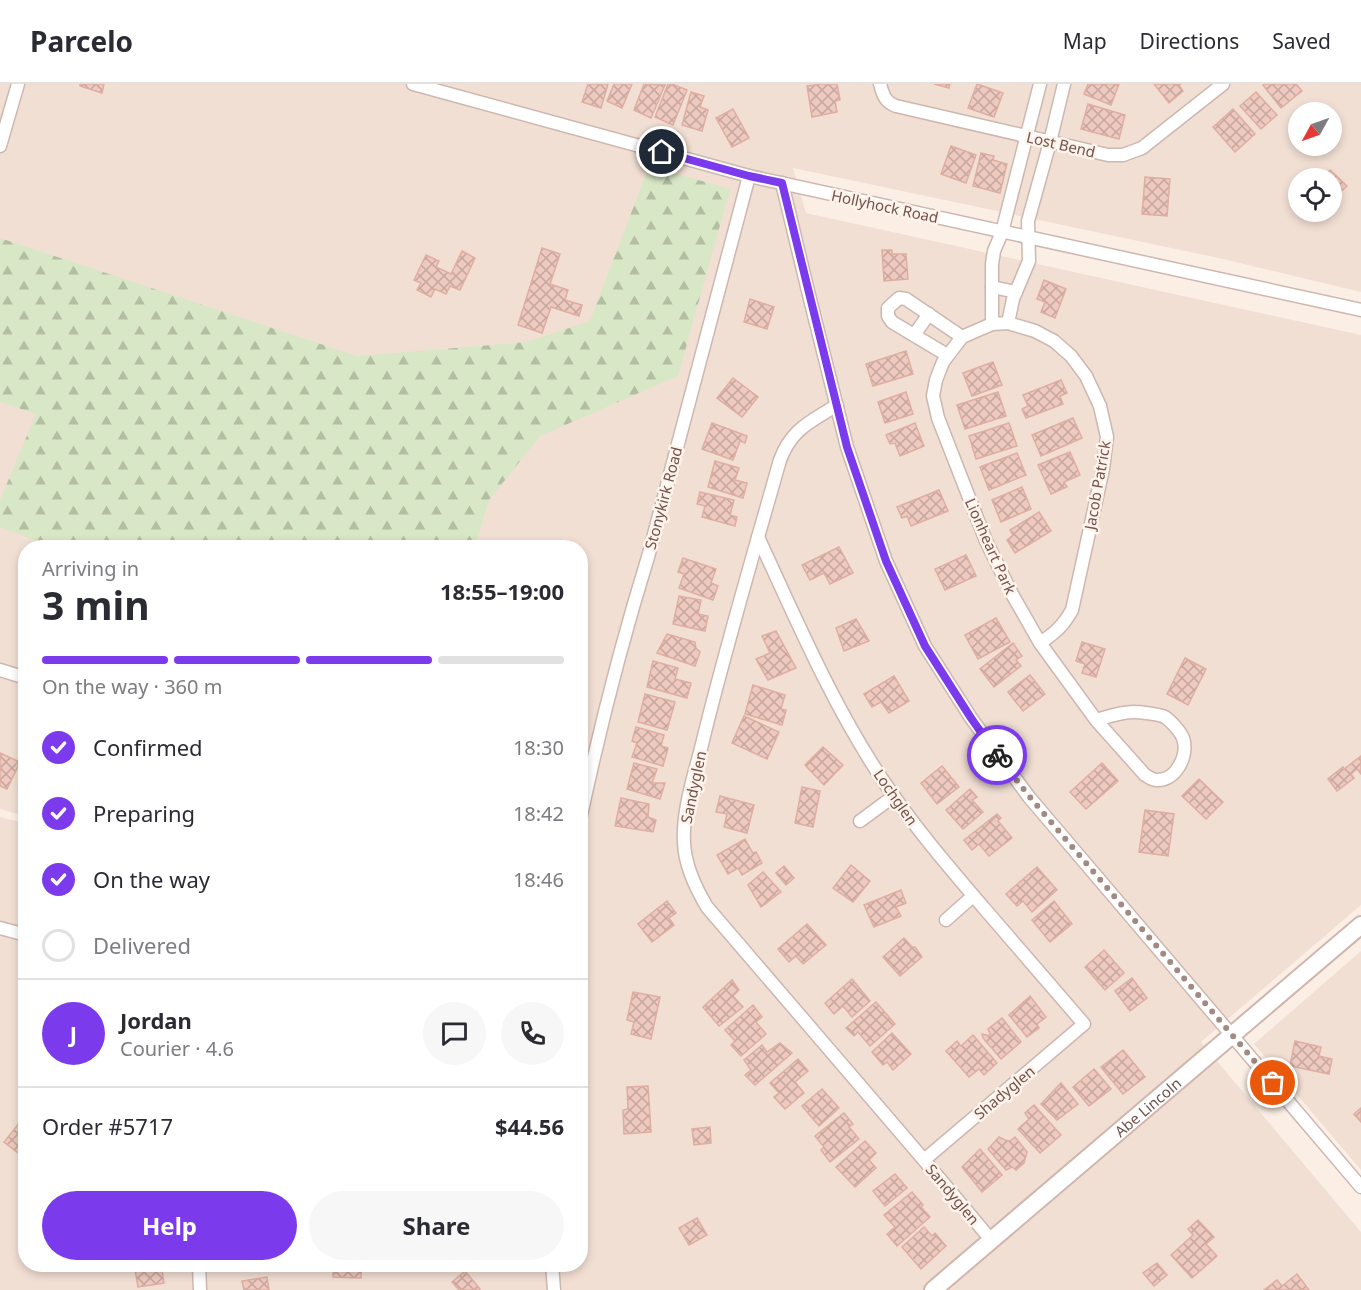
<!DOCTYPE html>
<html lang="en">
<head>
<meta charset="utf-8">
<style>
	:root { --surface:#fff; --page:#f7f7f7; --text:#2b2b33; --muted:#7c7c81; --line:#e1e1e2; --accent:#7c3aed }
	body { margin:0; font-family:"Noto Sans",sans-serif; background:var(--page); color:var(--text); height:100vh; display:flex; flex-direction:column; font-size:22px; white-space:nowrap }
	* { box-sizing:border-box; margin:0 }
	p { font-size:20px; color:var(--muted) }
	.icon { flex:none; width:33px; height:33px; fill:none; stroke:currentColor; stroke-width:2; stroke-linecap:round; stroke-linejoin:round }
	.map { position:relative; flex:1; overflow:hidden }
	.drawer { position:absolute; left:18px; top:456px; width:570px; height:732px; display:flex; flex-direction:column; background:var(--surface); border-radius:24px; box-shadow:0 3px 9px #0003 }
	.drawer>* { flex:none }
	.needle { width:39px; rotate:230deg }
	.fabs { position:absolute; left:1288px; top:18px; display:grid; gap:12px }
	.fabs a { display:grid; place-items:center; width:54px; height:54px; border-radius:50%; background:var(--surface); box-shadow:0 3px 9px #0003; font-size:30px }
	.pin { position:absolute; display:grid; place-items:center; width:51px; height:51px; color:#fff; margin:-26px; border:3px solid #fff; border-radius:50%; box-shadow:0 2px 6px #0007 }
	.courier { position:absolute; display:grid; place-items:center; width:60px; height:60px; margin:-30px; border:4px solid #7c3aed; border-radius:50%; background:#fff; color:#222; box-shadow:0 2px 8px #0007 }
	.headline em { font-style:normal; font-weight:700 }
	.headline div { display:flex; flex-direction:column-reverse }
	.headline { display:flex; align-items:center; justify-content:space-between; height:102px; padding:0 24px }
	h1 { font-size:39px; font-weight:700; line-height:45px }
	.bar { display:grid; grid-template-columns:repeat(4,1fr); gap:9px 6px; align-content:center; height:72px; padding:0 24px }
	.bar i { height:8px; border-radius:4px; background:var(--line) }
	.bar .current { background:var(--accent) }
	.bar p { grid-column:span 4 }
	.line { display:flex; align-items:center; gap:15px; padding:0 24px; border-top:2px solid var(--line) }
	.line div { flex:1 }
	.round { display:grid; place-items:center; flex:none; width:63px; height:63px; border-radius:32px; background:var(--page) }
	ol { padding:0 24px; list-style:none }
	li { display:flex; align-items:center; gap:18px; height:66px }
	li p { margin-inline-start:auto }
	li .icon { padding:6px; border-radius:50%; background:var(--accent); color:#fff; stroke-width:4 }
	li:last-child { color:var(--muted) }
	li i { width:33px; height:33px; border:3px solid var(--line); border-radius:50% }
	.primary-button { display:flex; gap:12px; margin-top:auto; padding:12px 24px }
	.primary-button a { flex:1; height:69px; border-radius:36px; background:var(--accent); color:#fff; font-size:24px; font-weight:700; line-height:69px; text-align:center }
	.primary-button a+a { background:var(--page); color:var(--text) }
	header { display:flex; align-items:center; gap:36px; box-sizing:border-box; height:84px; padding:0 30px; background:var(--surface); border-bottom:2px solid var(--line) }
	header strong { font-size:28px }
	nav { display:flex; gap:33px; margin-inline-start:auto; font-size:21px }
	.map>svg:first-child { display:block }
	.residential { fill:#f2dfd4; fill-rule:evenodd }
	.forest { fill:url(#forest-firs) }
	.building { fill:url(#building-cross-hatch); stroke:#dfaea0; stroke-width:1.5 }
	.lines { fill:none; stroke-linecap:round; stroke-linejoin:round }
	.street-casing { stroke:#cdb7af; stroke-width:15 }
	.secondary-casing { stroke:#d0b6ad; stroke-width:20 }
	.street { stroke:#fff; stroke-width:12 }
	.secondary { stroke:#fff; stroke-width:16 }
	.done { stroke:#a28a82; stroke-width:6; stroke-dasharray:0 10.8 }
	.route { stroke:#7c3aed; stroke-width:8 }
	.labels { text-anchor:middle; dominant-baseline:central; stroke-width:5; stroke-linejoin:round; paint-order:stroke }
	.street-label { font-size:15px; fill:#72534c; stroke:#fef3eb }
</style>
</head>
<body>
<header>
<strong>Parcelo</strong>
<nav><a>Map</a><a>Directions</a><a>Saved</a></nav>
</header>
<div class="map">
<svg width="1361" height="1206" viewBox="0 0 1361 1206">
	<defs>
		<pattern id="forest-firs" width="22" height="20" patternUnits="userSpaceOnUse" patternTransform="scale(1.5)"><rect width="22" height="20" fill="#d8e7c5"/><path d="M5 1l3.5 6h-7zM16 11l3.5 6h-7z" fill="#b4bea2"/></pattern>
		<pattern id="building-cross-hatch" width="8" height="8" patternUnits="userSpaceOnUse" patternTransform="scale(1.5)"><rect width="8" height="8" fill="#eec9bf"/><path d="M0 0l8 8M0 8l8-8" fill="none" stroke="#c5a69d"/></pattern>
	</defs>
	<rect width="100%" height="100%" fill="#fbefe5"/>
	<g class="residential">
		<path d="M0,0H1361V208L1223,175L793,84L806,129L1361,251V821L1201,958L1361,1148V1206H0V733L25,739L26,1180H580V464H26L25,732L0,725ZM1299,28H1332V62H1299ZM1299,94H1332V128H1299Z"/>
		<polygon points="1361,867 1361,1086 1254,960"/>
	</g>
	<polygon class="forest" points="649,82 730,105 678,292 540,352 489,416 475,463 56,464 0,443 0,416 36,330 0,318 0,154 357,272 527,258 590,237"/>
	<g class="building">
		<polygon points="80,0 104,0 102,9 80,2"/>
		<polygon points="588,0 608,0 601,24 582,18"/>
		<polygon points="614,0 632,0 622,24 607,17"/>
		<polygon points="644,0 665,1 651,34 634,26"/>
		<polygon points="668,0 672,0 687,6 673,41 655,33"/>
		<polygon points="822,0 837,0 840,16 835,17 837,28 812,33 807,2"/>
		<polygon points="934,0 950,0 949,4"/>
		<polygon points="977,0 1003,9 994,33 968,24"/>
		<polygon points="1088,0 1119,0 1111,21 1084,10"/>
		<polygon points="1154,0 1181,0 1179,1 1183,7 1169,19"/>
		<polygon points="1264,0 1296,0 1302,7 1281,24 1263,1"/>
		<polygon points="691,8 704,12 700,23 708,26 702,47 682,41"/>
		<polygon points="1256,8 1277,31 1261,45 1240,22"/>
		<polygon points="1088,20 1125,31 1119,55 1081,45"/>
		<polygon points="733,25 749,54 732,63 716,34"/>
		<polygon points="1233,25 1255,50 1235,68 1213,43"/>
		<polygon points="951,62 976,71 966,99 941,90"/>
		<polygon points="981,69 994,72 993,76 1007,80 1000,109 973,102"/>
		<polygon points="1330,86 1347,102 1334,114 1332,112 1332,94 1323,94"/>
		<polygon points="1145,93 1170,95 1167,132 1142,130"/>
		<polygon points="542,164 560,170 550,200 568,206 565,216 582,221 579,232 551,223 542,249 518,241"/>
		<polygon points="882,166 892,166 892,170 906,170 908,195 884,197"/>
		<polygon points="462,167 475,174 460,206 450,202 446,210 435,205 431,213 417,206 421,199 414,196 426,171 439,177 436,183 451,190"/>
		<polygon points="1044,196 1066,205 1055,234 1041,228 1045,218 1037,215"/>
		<polygon points="750,215 774,223 767,245 744,238"/>
		<polygon points="906,267 913,290 873,302 866,280"/>
		<polygon points="993,278 1002,301 972,312 963,289"/>
		<polygon points="733,294 758,313 742,333 717,314"/>
		<polygon points="1061,296 1067,309 1060,312 1063,320 1026,334 1022,325 1028,322 1023,311"/>
		<polygon points="906,308 913,330 885,339 878,318"/>
		<polygon points="998,308 1006,332 965,345 957,321"/>
		<polygon points="1073,334 1082,354 1041,372 1032,351"/>
		<polygon points="712,339 747,352 745,359 740,357 733,376 702,365"/>
		<polygon points="915,339 924,362 900,372 895,359 890,360 886,351"/>
		<polygon points="1009,339 1017,362 976,375 969,352"/>
		<polygon points="1070,368 1080,391 1064,398 1067,403 1051,410 1038,381"/>
		<polygon points="1017,369 1026,391 989,406 980,383"/>
		<polygon points="715,377 739,384 735,396 747,399 743,414 708,403"/>
		<polygon points="1022,403 1031,425 1001,438 992,416"/>
		<polygon points="939,406 948,427 911,442 907,432 902,434 897,423"/>
		<polygon points="700,408 734,416 730,431 737,433 735,442 702,433 705,422 697,420"/>
		<polygon points="1039,428 1051,447 1015,469 1007,456 1013,451 1010,446"/>
		<polygon points="839,463 853,489 830,500 824,489 810,496 802,481"/>
		<polygon points="966,471 976,492 945,506 935,485"/>
		<polygon points="683,474 716,485 711,499 718,502 713,516 679,504 684,490 678,488"/>
		<polygon points="679,512 701,516 698,530 708,532 705,547 673,540"/>
		<polygon points="996,534 1010,558 978,575 965,551"/>
		<polygon points="856,535 869,557 844,567 836,544"/>
		<polygon points="776,547 796,584 768,596 756,575 770,569 762,552"/>
		<polygon points="667,550 695,558 696,564 700,568 695,582 657,569"/>
		<polygon points="1082,558 1105,565 1096,593 1082,589 1085,580 1076,577"/>
		<polygon points="1013,559 1022,572 1016,576 1021,582 994,603 980,585"/>
		<polygon points="1185,574 1206,585 1188,621 1167,610"/>
		<polygon points="653,577 678,584 675,595 691,599 687,614 647,603"/>
		<polygon points="1030,591 1045,610 1023,627 1008,608"/>
		<polygon points="894,592 909,617 889,629 881,618 872,623 864,610"/>
		<polygon points="753,601 785,611 781,625 786,626 782,641 745,630"/>
		<polygon points="645,610 675,618 667,646 638,638"/>
		<polygon points="744,632 779,648 767,675 732,659"/>
		<polygon points="636,643 664,651 661,662 668,664 663,682 632,673 637,659 632,657"/>
		<polygon points="823,663 843,681 824,701 805,681"/>
		<polygon points="0,669 20,678 7,705 0,702"/>
		<polygon points="1361,672 1361,690 1357,685 1351,690 1354,694 1337,707 1328,695 1343,683 1344,685"/>
		<polygon points="634,679 657,685 652,699 665,699 660,715 627,705"/>
		<polygon points="1102,679 1118,697 1086,725 1070,708"/>
		<polygon points="942,682 959,703 937,720 921,699"/>
		<polygon points="1199,695 1223,718 1206,735 1182,712"/>
		<polygon points="802,703 820,707 813,743 795,739"/>
		<polygon points="970,705 977,713 972,716 983,728 963,745 946,726"/>
		<polygon points="720,712 754,721 747,749 724,743 727,730 716,728"/>
		<polygon points="621,714 649,720 648,733 656,736 653,748 615,742"/>
		<polygon points="1145,726 1174,730 1168,772 1139,768"/>
		<polygon points="997,730 1001,734 998,737 1012,754 989,772 979,760 972,766 964,756"/>
		<polygon points="745,755 753,769 756,768 762,779 742,791 738,784 728,790 717,771"/>
		<polygon points="851,781 870,797 853,818 833,804"/>
		<polygon points="784,782 794,794 786,801 776,789"/>
		<polygon points="1037,783 1057,806 1032,828 1023,817 1017,822 1006,810"/>
		<polygon points="763,788 781,808 761,823 748,801"/>
		<polygon points="901,806 906,819 896,823 901,832 874,843 864,821"/>
		<polygon points="667,817 676,829 669,834 674,841 652,858 638,840"/>
		<polygon points="1054,817 1072,840 1050,858 1032,836"/>
		<polygon points="807,840 826,861 803,880 796,872 789,878 778,865"/>
		<polygon points="904,854 912,863 915,863 922,873 900,892 883,873"/>
		<polygon points="1104,866 1124,889 1105,906 1085,883"/>
		<polygon points="1132,894 1147,914 1130,927 1115,907"/>
		<polygon points="852,895 870,917 852,933 843,922 834,930 825,919"/>
		<polygon points="732,896 739,906 733,912 743,923 719,942 703,923"/>
		<polygon points="633,908 660,913 651,955 631,950 634,938 627,936"/>
		<polygon points="1030,912 1046,933 1037,940 1039,944 1027,953 1009,931"/>
		<polygon points="876,918 895,940 870,962 858,948 854,952 846,944"/>
		<polygon points="753,921 762,933 756,938 766,950 741,972 731,961 735,957 725,946"/>
		<polygon points="1002,934 1021,958 1001,975 983,954 982,950 991,952 988,945"/>
		<polygon points="892,949 911,970 893,986 887,978 883,981 872,968"/>
		<polygon points="973,951 997,979 984,991 979,985 969,993 946,967 957,957 961,962"/>
		<polygon points="1295,957 1321,963 1319,972 1332,975 1329,990 1290,982"/>
		<polygon points="780,959 792,969 755,1001 745,991 751,986 744,976 762,961 767,968"/>
		<polygon points="1123,966 1145,993 1123,1010 1101,983"/>
		<polygon points="798,975 808,987 795,998 804,1009 785,1025 774,1013 779,1009 770,999"/>
		<polygon points="1094,985 1111,1005 1089,1022 1073,1003"/>
		<polygon points="1061,999 1078,1020 1057,1036 1041,1020"/>
		<polygon points="648,1002 651,1048 624,1050 623,1026 628,1025 627,1003"/>
		<polygon points="822,1005 839,1024 819,1042 802,1022"/>
		<polygon points="1034,1021 1061,1051 1040,1069 1018,1045 1029,1035 1025,1029"/>
		<polygon points="1361,1024 1361,1038 1354,1030"/>
		<polygon points="844,1029 853,1040 849,1043 859,1055 830,1078 821,1066 824,1063 815,1052"/>
		<polygon points="20,1038 26,1042 26,1075 4,1058"/>
		<polygon points="710,1043 711,1059 694,1061 692,1045"/>
		<polygon points="999,1053 1005,1056 1010,1057 1015,1053 1027,1068 1024,1079 1016,1086 1012,1083 1006,1086 988,1065"/>
		<polygon points="865,1057 876,1069 869,1076 876,1084 855,1103 836,1083"/>
		<polygon points="980,1065 1002,1091 982,1108 962,1083"/>
		<polygon points="895,1090 907,1104 885,1122 873,1107"/>
		<polygon points="912,1108 923,1121 921,1123 930,1133 897,1162 887,1150 895,1143 884,1131"/>
		<polygon points="697,1134 707,1151 689,1161 679,1144"/>
		<polygon points="1198,1136 1214,1153 1206,1160 1217,1172 1192,1194 1171,1171 1193,1151 1188,1145"/>
		<polygon points="924,1143 932,1152 935,1149 946,1162 921,1185 902,1163"/>
		<polygon points="1157,1179 1167,1191 1154,1202 1143,1189"/>
		<polygon points="134,1180 161,1180 164,1199 138,1203"/>
		<polygon points="333,1180 362,1180 361,1194 333,1193"/>
		<polygon points="465,1187 480,1205 479,1206 459,1206 452,1198"/>
		<polygon points="1297,1190 1309,1206 1264,1206 1277,1196 1282,1202"/>
		<polygon points="267,1193 269,1206 244,1206 242,1197"/>
	</g>
	<g class="lines">
		<defs>
			<g id="street">
				<polyline points="413,0 749,92 1361,226"/>
				<path d="M880,0C883,11 885,18 896,22L1108,71H1123L1142,64L1223,0"/>
				<polyline points="0,62 18,0"/>
				<polyline points="782,99 808,207 847,363 886,477 925,562 971,634 1029,713 1361,1103"/>
				<polyline points="992,203 1016,208"/>
				<polyline points="1008,239 1013,215 1029,177 1028,137 1050,58 1064,0"/>
				<polyline points="992,240 992,180 994,167 1002,148 1040,0"/>
				<polyline points="914,251 929,230"/>
				<polyline points="947,271 892,238 888,232 888,224 899,214 906,215 962,253"/>
				<path d="M837,321C811,338 792,344 780,376C754,468 727,559 704,652C696,687 682,723 684,759C685,782 695,803 707,823L924,1076L992,1157"/>
				<path d="M758,453C796,535 832,620 882,695C912,740 948,782 983,823C1017,862 1050,901 1084,940L924,1076"/>
				<path d="M1040,559C1055,549 1063,542 1072,526L1103,385L1107,353L1100,322L1086,292L1071,272L1054,257L1035,247L1008,239L992,240L962,253L943,278L936,296L933,312L938,334L986,457L1012,510L1040,559L1096,636L1145,691C1149,693 1152,696 1157,696C1176,697 1189,671 1183,654C1180,647 1171,637 1165,633C1159,630 1139,628 1133,628C1121,628 1107,633 1096,636"/>
				<polyline points="0,586 26,594"/>
				<path d="M580,736C599,647 621,560 648,473L749,92"/>
				<polyline points="860,737 894,712"/>
				<polyline points="946,836 973,812"/>
				<polyline points="0,844 26,851"/>
				<polyline points="199,1180 200,1206"/>
				<polyline points="552,1180 554,1206"/>
			</g>
			<g id="secondary">
				<path id="s1" d="M933,1206L1361,841"/>
			</g>
		</defs>
		<use href="#street" class="street-casing"/>
		<use href="#secondary" class="secondary-casing"/>
		<use href="#street" class="street"/>
		<use href="#secondary" class="secondary"/>
	</g>
	<g class="lines">
		<polyline class="done" points="997,671 1029,712 1273,999"/>
		<polyline class="route" points="662,68 749,92 782,99 847,363 886,477 925,562 971,634 997,671"/>
	</g>
	<g class="labels">
		<g class="street-label">
			<text transform="translate(1061 60) rotate(13)">Lost Bend</text>
			<text transform="translate(885 122) rotate(12)">Hollyhock Road</text>
			<text transform="translate(1097 401) rotate(-80)">Jacob Patrick</text>
			<text transform="translate(663 414) rotate(-75)">Stonykirk Road</text>
			<text transform="translate(991 462) rotate(66)">Lionheart Park</text>
			<text transform="translate(693 703) rotate(-78)">Sandyglen</text>
			<text transform="translate(896 713) rotate(55)">Lochglen</text>
			<text transform="translate(1004 1008) rotate(-40)">Shadyglen</text>
			<text stroke="none"><textPath href="#s1" startOffset="282">Abe Lincoln</textPath></text>
			<text transform="translate(953 1110) rotate(50)">Sandyglen</text>
		</g>
	</g>
</svg>
<div class="fabs">
<a><svg class="needle" viewBox="-14 -14 28 28"><path d="M0-13l5 13h-10z" fill="#e53935"/><path d="M0 13l5-13h-10z" fill="#7c7c81"/></svg></a>
<a><svg class="icon" aria-label="locate" viewBox="0 0 24 24"><circle cx="12" cy="12" r="6"/><path d="M12 2v4M12 18v4M2 12h4M18 12h4"/></svg></a>
</div>
<div class="pin" style="left:1273px;top:999px;background:#ea580c"><svg class="icon" aria-label="bag" viewBox="0 0 24 24"><path d="M5 8h14l-1 12H6zM9 8a3 3 0 0 1 6 0"/></svg></div>
<div class="pin" style="left:662px;top:68px;background:#1f2937"><svg class="icon" aria-label="home" viewBox="0 0 24 24"><path d="M3 11l9-7 9 7M6 9v11h12V9"/></svg></div>
<div class="courier" style="left:997px;top:671px"><svg class="icon" aria-label="bike" viewBox="0 0 24 24"><circle cx="6" cy="16" r="4"/><circle cx="18" cy="16" r="4"/><path d="M6 16l4-8h5l3 8M10 8l3 8H6M13 5h3"/></svg></div>
<section class="drawer">
<div class="headline"><div><h1>3 min</h1><p>Arriving in</p></div><em>18:55–19:00</em></div>
<div class="bar"><i class="current"></i><i class="current"></i><i class="current"></i><i></i><p>On the way · 360 m</p></div>
<ol>
<li><svg class="icon" aria-label="check" viewBox="0 0 24 24"><path d="M5 12l5 5 9-10"/></svg>Confirmed<p>18:30</p></li>
<li><svg class="icon" aria-label="check" viewBox="0 0 24 24"><path d="M5 12l5 5 9-10"/></svg>Preparing<p>18:42</p></li>
<li><svg class="icon" aria-label="check" viewBox="0 0 24 24"><path d="M5 12l5 5 9-10"/></svg>On the way<p>18:46</p></li>
<li><i></i>Delivered</li>
</ol>
<div class="line" style="height:108px"><b class="round" style="background:var(--accent);color:#fff">J</b><div><b>Jordan</b><p>Courier · 4.6</p></div><a class="round"><svg class="icon" aria-label="chat" viewBox="0 0 24 24"><path d="M4 5h16v11H9l-5 4z"/></svg></a><a class="round"><svg class="icon" aria-label="phone" viewBox="0 0 24 24"><path d="M5 4h4l2 5-3 2q2 4 5 5l2-3 5 2v4C11 20 4 13 5 4z"/></svg></a></div>
<div class="line" style="height:78px"><div>Order #5717</div><b>$44.56</b></div>
<div class="primary-button"><a>Help</a><a>Share</a></div>
</section>
</div>
</body>
</html>
